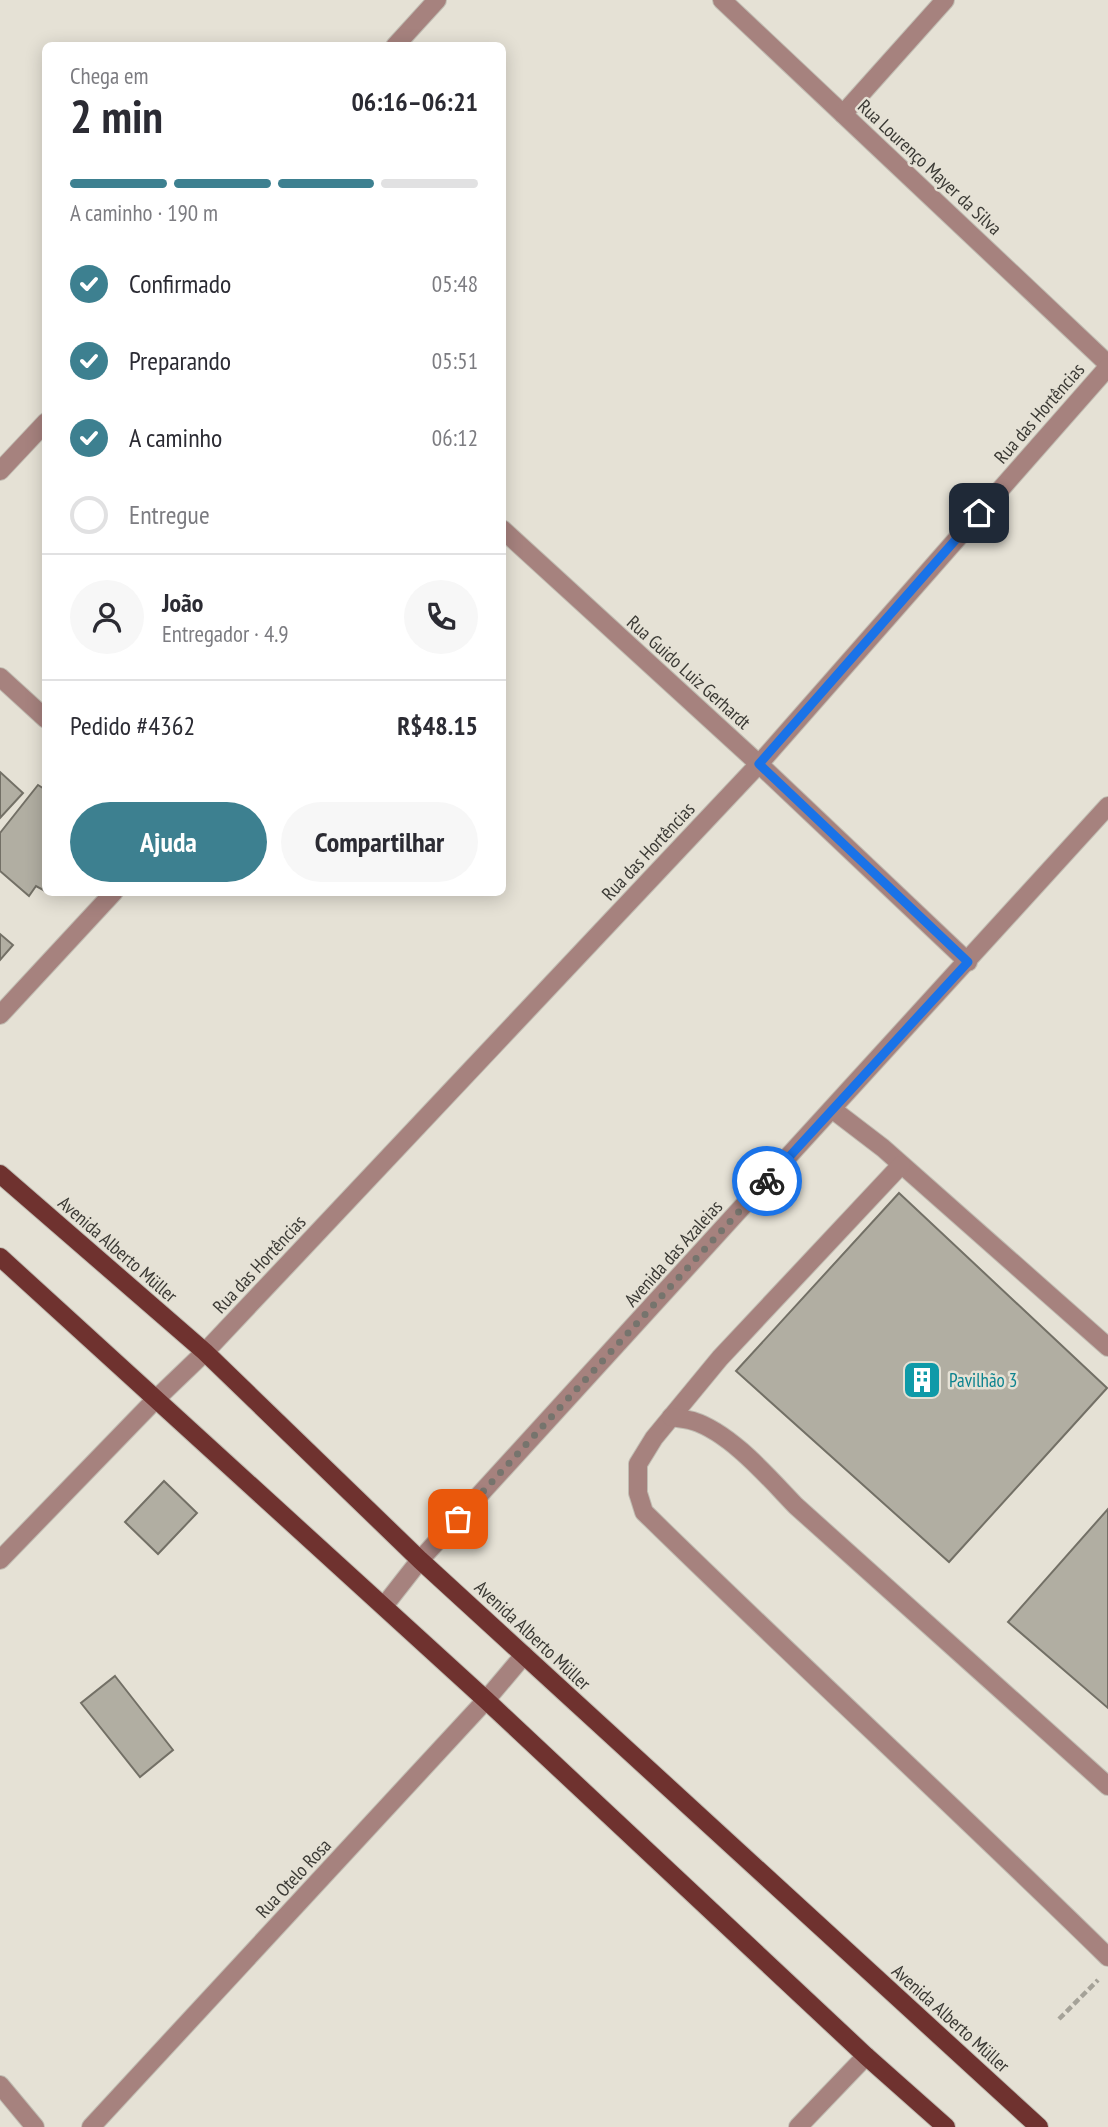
<!DOCTYPE html>
<html lang="pt">
<head>
<meta charset="utf-8">
<style>
	:root { --surface:#fff; --page:#f7f7f7; --text:#2b2b33; --muted:#7c7c81; --line:#e1e1e2; --accent:#3d8090 }
	body { margin:0; font-family:"PT Sans Narrow",sans-serif; background:var(--page); color:var(--text); height:100vh; display:flex; flex-direction:column; font-size:26px; white-space:nowrap }
	* { box-sizing:border-box; margin:0 }
	p { font-size:23px; color:var(--muted) }
	.icon { flex:none; width:38px; height:38px; fill:none; stroke:currentColor; stroke-width:2; stroke-linecap:round; stroke-linejoin:round }
	.map { position:relative; flex:1; overflow:hidden }
	.side { position:absolute; left:42px; top:42px; width:464px; height:854px; display:flex; flex-direction:column; background:var(--surface); border-radius:10px; box-shadow:0 4px 18px #0003 }
	.side>* { flex:none }
	.pin { position:absolute; display:grid; place-items:center; width:60px; height:60px; color:#fff; margin:-30px; border-radius:14px; box-shadow:0 4px 10px #0006 }
	.courier { position:absolute; display:grid; place-items:center; width:70px; height:70px; margin:-35px; border:5px solid #1a73e8; border-radius:50%; background:#fff; color:#222; box-shadow:0 2px 9px #0007 }
	.overview em { font-style:normal; font-weight:700 }
	.overview div { display:flex; flex-direction:column-reverse }
	.overview { display:flex; align-items:center; justify-content:space-between; height:119px; padding:0 28px }
	h1 { font-size:46px; font-weight:700; line-height:52px }
	.bar { display:grid; grid-template-columns:repeat(4,1fr); gap:10px 7px; align-content:center; height:84px; padding:0 28px }
	.bar i { height:9px; border-radius:5px; background:var(--line) }
	.bar .on { background:var(--accent) }
	.bar p { grid-column:span 4 }
	.line { display:flex; align-items:center; gap:18px; padding:0 28px; border-top:2px solid var(--line) }
	.line div { flex:1 }
	.round { display:grid; place-items:center; flex:none; width:74px; height:74px; border-radius:37px; background:var(--page) }
	ol { padding:0 28px; list-style:none }
	li { display:flex; align-items:center; gap:21px; height:77px }
	li p { margin-inline-start:auto }
	li .icon { padding:7px; border-radius:50%; background:var(--accent); color:#fff; stroke-width:4 }
	li:last-child { color:var(--muted) }
	li i { width:38px; height:38px; border:4px solid var(--line); border-radius:50% }
	.button { display:flex; gap:14px; margin-top:auto; padding:14px 28px }
	.button a { flex:1; height:80px; border-radius:42px; background:var(--accent); color:#fff; font-size:28px; font-weight:700; line-height:80px; text-align:center }
	.button a+a { background:var(--page); color:var(--text) }
	.map>svg:first-child { display:block }
	.building { fill:#b1aea2; stroke:#737066; stroke-width:2 }
	.lines { fill:none; stroke-linecap:round; stroke-linejoin:round }
	.minor-casing { stroke:#c0bcb2; stroke-width:20 }
	.major-casing { stroke:#c0bcb2; stroke-width:20 }
	.path { stroke:#a5a298; stroke-width:4.5; stroke-dasharray:7 3.5; stroke-linecap:butt }
	.minor { stroke:#a6827e; stroke-width:18 }
	.major { stroke:#6f322f; stroke-width:18 }
	.done { stroke:#76746d; stroke-width:7; stroke-dasharray:0 12.6 }
	.route { stroke:#1a73e8; stroke-width:9 }
	.labels { text-anchor:middle; dominant-baseline:central; stroke-width:5; stroke-linejoin:round; paint-order:stroke }
	.street-label { font-size:19px; fill:#3b3a35; stroke:#e5e1d5 }
	.culture-label { font-size:19px; fill:#0d838f; stroke:#e5e1d5; text-anchor:start }
</style>
</head>
<body>
<div class="map">
<svg width="1108" height="2127" viewBox="0 0 1108 2127">
	<rect width="100%" height="100%" fill="#e5e1d5"/>
	<g class="building">
		<polygon points="0,772 23,793 0,818"/>
		<polygon points="38,785 46,790 47,892 36,886 29,896 0,871 0,833"/>
		<polygon points="0,934 13,945 0,960"/>
		<polygon points="899,1193 1107,1388 949,1562 736,1371"/>
		<polygon points="164,1481 197,1513 158,1554 125,1522"/>
		<polygon points="1108,1509 1108,1708 1008,1622"/>
		<polygon points="115,1676 173,1750 140,1777 81,1703"/>
	</g>
	<g class="lines">
		<defs>
			<g id="minor">
				<polyline points="722,0 1108,364"/>
				<polyline points="395,46 437,0"/>
				<polyline points="843,114 945,0"/>
				<polyline points="0,471 46,422"/>
				<polyline points="502,529 759,764 968,962"/>
				<polyline points="0,677 46,719"/>
				<polyline points="0,1015 114,892"/>
				<polyline points="832,1109 883,1148 1108,1347"/>
				<path d="M901,1165L720,1358L654,1438L638,1464V1493L644,1512C797,1662 955,1807 1108,1957"/>
				<path d="M671,1417C678,1418 686,1419 693,1421C731,1433 769,1478 796,1506L1108,1786"/>
				<polyline points="0,1560 155,1400 205,1352 759,764 1108,367"/>
				<polyline points="384,1606 420,1560 1108,806"/>
				<polyline points="0,2085 35,2127"/>
				<polyline points="91,2127 486,1700 524,1655"/>
				<polyline points="798,2127 866,2056"/>
			</g>
			<g id="major">
				<polyline points="0,1174 205,1352 420,1560 1039,2127"/>
				<polyline points="0,1257 486,1700 866,2056 946,2127"/>
			</g>
		</defs>
		<use href="#minor" class="minor-casing"/>
		<use href="#major" class="major-casing"/>
		<polyline class="path" points="1059,2019 1098,1980"/>
		<use href="#minor" class="minor"/>
		<use href="#major" class="major"/>
	</g>
	<g class="lines">
		<polyline class="done" points="458,1519 767,1181"/>
		<polyline class="route" points="767,1181 968,962 759,764 979,513"/>
	</g>
	<defs>
		<symbol id="building-square" viewBox="-11 -11 22 22"><rect x="-9" y="-9" width="18" height="18" rx="4" fill="#0f9aa8" stroke="#e5e1d5"/><path d="M-4-6H4V6H1V3H-1V6H-4ZM-2.5-4.3h1.7v1.8h-1.7ZM.8-4.3h1.7v1.8H.8ZM-2.5-1h1.7V.8h-1.7ZM.8-1h1.7V.8H.8Z" fill="#fff"/></symbol>
	</defs>
	<g fill-rule="evenodd">
		<use href="#building-square" x="900" y="1358" width="44" height="44"/>
	</g>
	<g class="labels">
		<g class="street-label">
			<text transform="translate(930 167) rotate(43)">Rua Lourenço Mayer da Silva</text>
			<text transform="translate(1039 413) rotate(-49)">Rua das Hortências</text>
			<text transform="translate(689 672) rotate(42)">Rua Guido Luiz Gerhardt</text>
			<text transform="translate(648 851) rotate(-47)">Rua das Hortências</text>
			<text transform="translate(118 1249) rotate(41)">Avenida Alberto Müller</text>
			<text transform="translate(673 1253) rotate(-48)">Avenida das Azaleias</text>
			<text transform="translate(259 1264) rotate(-47)">Rua das Hortências</text>
			<text transform="translate(533 1635) rotate(43)">Avenida Alberto Müller</text>
			<text transform="translate(293 1878) rotate(-47)">Rua Otelo Rosa</text>
			<text transform="translate(951 2018) rotate(42)">Avenida Alberto Müller</text>
		</g>
		<g class="culture-label">
			<text x="949" y="1380">Pavilhão 3</text>
		</g>
	</g>
</svg>
<div class="pin" style="left:458px;top:1519px;background:#ea580c"><svg class="icon" aria-label="bag" viewBox="0 0 24 24"><path d="M5 8h14l-1 12H6zM9 8a3 3 0 0 1 6 0"/></svg></div>
<div class="pin" style="left:979px;top:513px;background:#1f2937"><svg class="icon" aria-label="home" viewBox="0 0 24 24"><path d="M3 11l9-7 9 7M6 9v11h12V9"/></svg></div>
<div class="courier" style="left:767px;top:1181px"><svg class="icon" aria-label="bike" viewBox="0 0 24 24"><circle cx="6" cy="16" r="4"/><circle cx="18" cy="16" r="4"/><path d="M6 16l4-8h5l3 8M10 8l3 8H6M13 5h3"/></svg></div>
<section class="side">
<div class="overview"><div><h1>2 min</h1><p>Chega em</p></div><em>06:16–06:21</em></div>
<div class="bar"><i class="on"></i><i class="on"></i><i class="on"></i><i></i><p>A caminho · 190 m</p></div>
<ol>
<li><svg class="icon" aria-label="check" viewBox="0 0 24 24"><path d="M5 12l5 5 9-10"/></svg>Confirmado<p>05:48</p></li>
<li><svg class="icon" aria-label="check" viewBox="0 0 24 24"><path d="M5 12l5 5 9-10"/></svg>Preparando<p>05:51</p></li>
<li><svg class="icon" aria-label="check" viewBox="0 0 24 24"><path d="M5 12l5 5 9-10"/></svg>A caminho<p>06:12</p></li>
<li><i></i>Entregue</li>
</ol>
<div class="line" style="height:126px"><a class="round"><svg class="icon" aria-label="person" viewBox="0 0 24 24"><circle cx="12" cy="8" r="4"/><path d="M4 21q1-7 8-7t8 7"/></svg></a><div><b>João</b><p>Entregador · 4.9</p></div><a class="round"><svg class="icon" aria-label="phone" viewBox="0 0 24 24"><path d="M5 4h4l2 5-3 2q2 4 5 5l2-3 5 2v4C11 20 4 13 5 4z"/></svg></a></div>
<div class="line" style="height:91px"><div>Pedido #4362</div><b>R$48.15</b></div>
<div class="button"><a>Ajuda</a><a>Compartilhar</a></div>
</section>
</div>
</body>
</html>
